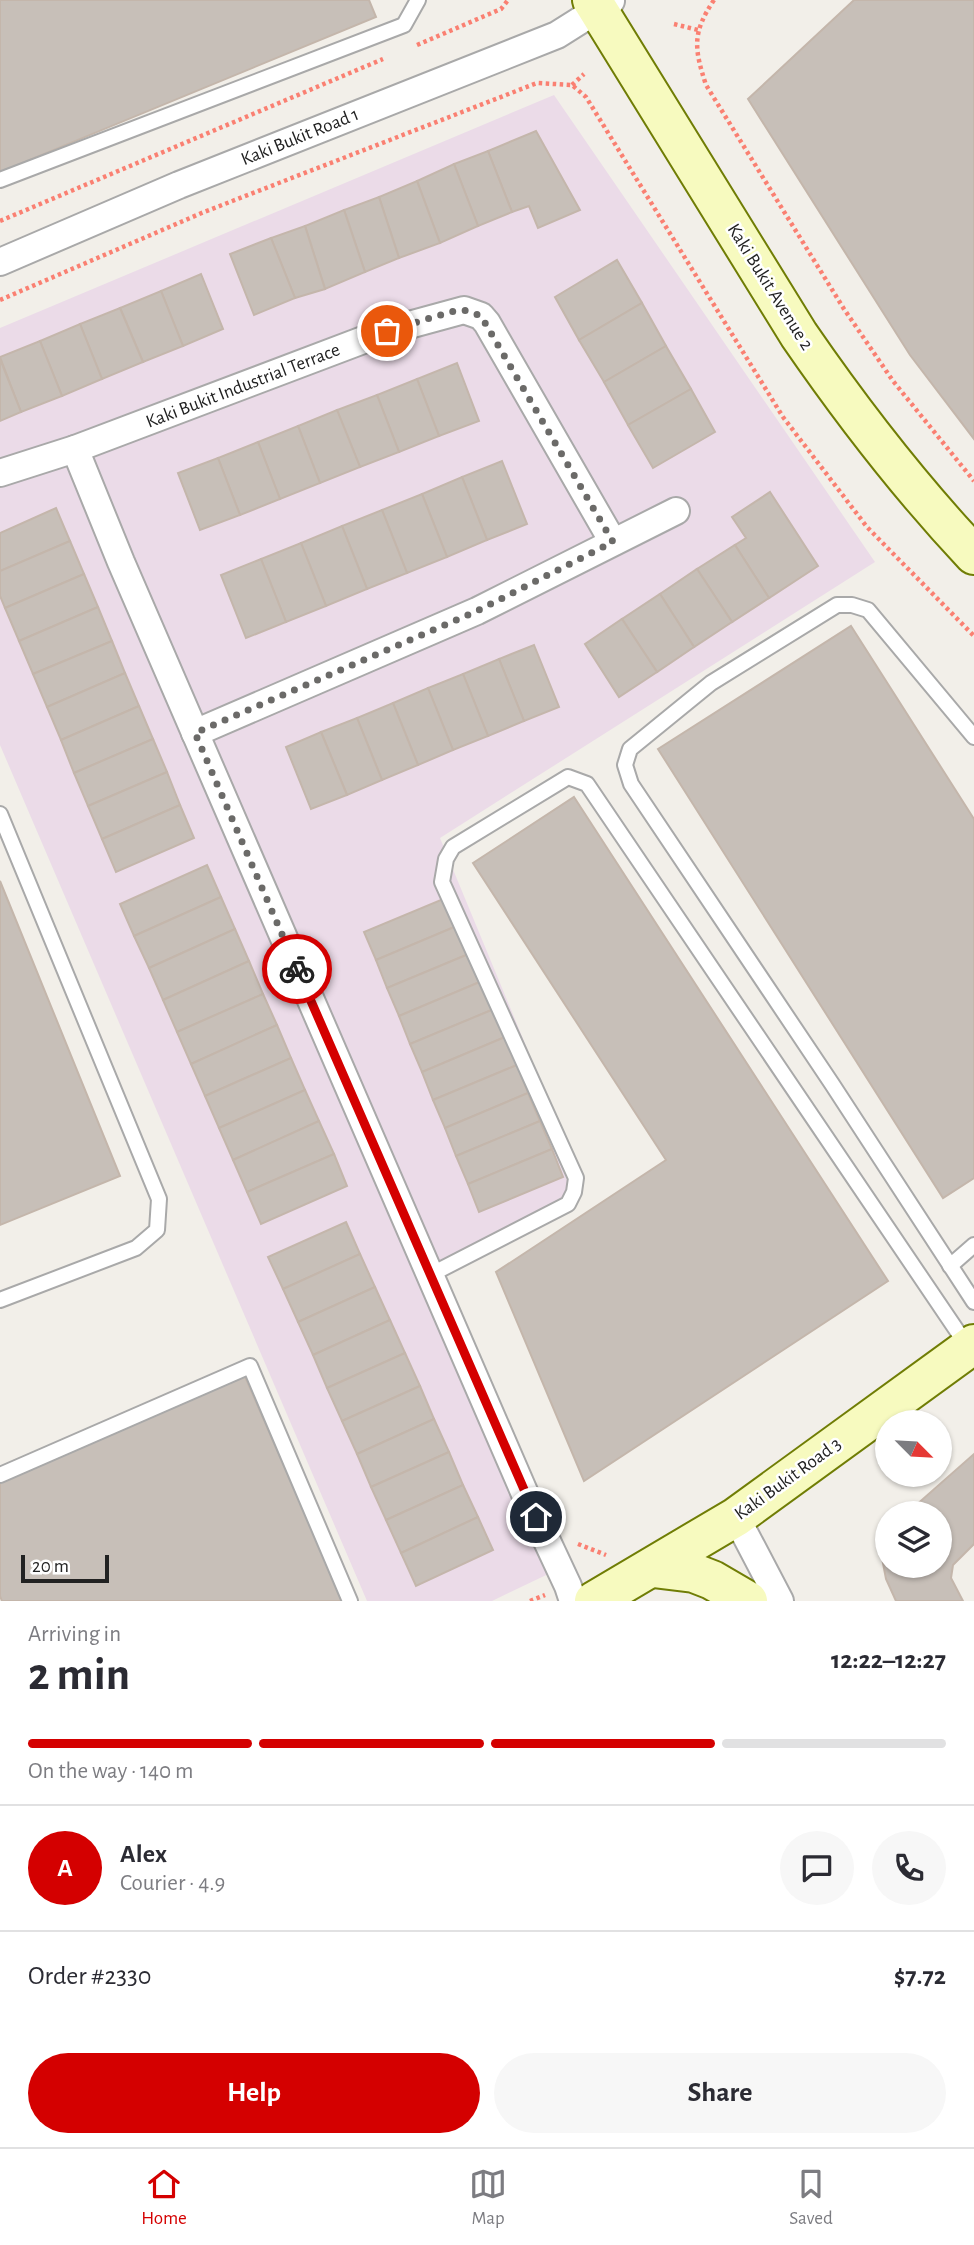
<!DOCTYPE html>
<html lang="en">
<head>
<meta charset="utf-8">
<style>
	:root { --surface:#fff; --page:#f7f7f7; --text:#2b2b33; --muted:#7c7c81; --line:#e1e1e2; --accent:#d40000 }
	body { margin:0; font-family:"Alegreya Sans",sans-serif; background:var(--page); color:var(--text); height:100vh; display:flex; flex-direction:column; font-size:26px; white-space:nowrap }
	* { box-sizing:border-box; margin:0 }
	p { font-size:23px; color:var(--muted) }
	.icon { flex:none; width:38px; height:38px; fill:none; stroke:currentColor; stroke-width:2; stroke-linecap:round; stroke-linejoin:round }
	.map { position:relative; height:1601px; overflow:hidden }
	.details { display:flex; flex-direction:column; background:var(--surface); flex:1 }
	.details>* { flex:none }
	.needle { width:46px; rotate:114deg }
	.fabs { position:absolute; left:875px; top:1410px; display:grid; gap:14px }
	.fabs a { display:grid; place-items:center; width:77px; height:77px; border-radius:50%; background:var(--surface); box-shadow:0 2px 5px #0004; font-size:35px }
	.scale { position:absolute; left:21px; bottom:18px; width:88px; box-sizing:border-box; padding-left:7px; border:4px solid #222; border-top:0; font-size:19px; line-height:24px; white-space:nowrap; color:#222; -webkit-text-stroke:5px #fff; paint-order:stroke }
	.pin { position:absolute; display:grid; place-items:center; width:60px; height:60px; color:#fff; margin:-30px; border:4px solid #fff; border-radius:50%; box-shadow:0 2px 7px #0007 }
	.courier { position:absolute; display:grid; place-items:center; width:70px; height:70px; margin:-35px; border:5px solid #d40000; border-radius:50%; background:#fff; color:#222; box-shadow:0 2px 9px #0007 }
	.summary em { font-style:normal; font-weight:700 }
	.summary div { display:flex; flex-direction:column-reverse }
	.summary { display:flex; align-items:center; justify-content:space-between; height:119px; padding:0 28px }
	h1 { font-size:46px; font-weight:700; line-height:52px }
	.bar { display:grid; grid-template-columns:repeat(4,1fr); gap:10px 7px; align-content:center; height:84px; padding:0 28px }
	.bar i { height:9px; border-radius:5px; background:var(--line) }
	.bar .selected { background:var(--accent) }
	.bar p { grid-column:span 4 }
	.line { display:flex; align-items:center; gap:18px; padding:0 28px; border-top:2px solid var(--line) }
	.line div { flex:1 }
	.round { display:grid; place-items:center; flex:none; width:74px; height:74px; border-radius:37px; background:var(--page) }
	.button { display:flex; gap:14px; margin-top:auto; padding:14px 28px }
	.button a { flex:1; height:80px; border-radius:42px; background:var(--accent); color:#fff; font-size:28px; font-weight:700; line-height:80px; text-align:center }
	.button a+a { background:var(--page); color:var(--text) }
	.menu { display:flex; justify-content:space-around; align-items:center; height:98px; border-top:2px solid var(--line); background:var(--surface); font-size:19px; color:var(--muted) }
	.menu a { display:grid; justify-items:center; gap:4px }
	.menu .selected { color:var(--accent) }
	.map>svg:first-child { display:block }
	.industrial { fill:#ebdbe8 }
	.building { fill:#c7bfb8; stroke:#c4b6ab; stroke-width:2 }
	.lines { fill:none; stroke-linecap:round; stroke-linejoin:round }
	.lane-casing { stroke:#a9a9a9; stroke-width:18 }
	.street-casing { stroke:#a9a9a9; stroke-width:30 }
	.secondary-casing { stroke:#707d05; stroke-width:42 }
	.path { stroke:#fa8072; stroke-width:4.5; stroke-dasharray:3.5 3.5; stroke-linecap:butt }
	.lane { stroke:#fff; stroke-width:14 }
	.street { stroke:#fff; stroke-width:26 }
	.secondary { stroke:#f7fabf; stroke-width:38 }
	.done { stroke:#6b6a68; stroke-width:7; stroke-dasharray:0 12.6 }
	.route { stroke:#d40000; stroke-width:9 }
	.labels { text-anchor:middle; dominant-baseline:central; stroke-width:5; stroke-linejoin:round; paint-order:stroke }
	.street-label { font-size:19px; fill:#222; stroke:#fff }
</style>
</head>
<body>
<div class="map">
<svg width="974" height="1601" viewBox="0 0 974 1601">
	<rect width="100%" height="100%" fill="#f2efe9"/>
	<polygon class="industrial" points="554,95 875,562 440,838 584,1186 443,1268 565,1566 492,1601 367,1601 0,745 0,328"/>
	<g class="building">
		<polygon points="0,0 369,0 376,17 0,172"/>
		<polygon points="854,0 974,0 974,439 910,355 748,99"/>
		<polygon points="536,131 580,210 538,228 529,206 512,212 488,151"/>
		<polygon points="488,151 512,212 478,226 454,164"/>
		<polygon points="454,164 478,226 440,243 417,181"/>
		<polygon points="417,181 440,243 399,258 379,197"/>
		<polygon points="379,197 399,258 365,272 344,210"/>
		<polygon points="344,210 365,272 325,289 305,226"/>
		<polygon points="305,226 325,289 295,298 271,238"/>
		<polygon points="271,238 295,298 254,315 230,254"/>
		<polygon points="617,260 642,303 579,340 555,297"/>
		<polygon points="201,274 223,329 183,346 161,291"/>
		<polygon points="161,291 183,346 143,362 120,308"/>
		<polygon points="642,303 666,346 604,382 579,340"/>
		<polygon points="120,308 143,362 102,379 80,324"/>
		<polygon points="80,324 102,379 62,396 40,341"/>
		<polygon points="40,341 62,396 21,412 0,357"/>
		<polygon points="666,346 691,389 628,425 604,382"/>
		<polygon points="0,359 21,412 0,421"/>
		<polygon points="457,363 479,421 439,436 417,379"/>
		<polygon points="417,379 439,436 399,452 377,395"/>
		<polygon points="691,389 715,432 653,468 628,425"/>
		<polygon points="377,395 399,452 360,467 337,410"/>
		<polygon points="337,410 360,467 320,483 298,426"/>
		<polygon points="298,426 320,483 280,499 258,442"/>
		<polygon points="258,442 280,499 240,515 218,458"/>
		<polygon points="218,458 240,515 200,530 178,473"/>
		<polygon points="502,461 527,524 487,540 462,477"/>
		<polygon points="462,477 487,540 447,557 422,494"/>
		<polygon points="770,492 818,566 769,598 735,545 746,538 732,517"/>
		<polygon points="422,494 447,557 407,573 382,510"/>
		<polygon points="56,508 70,541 0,571 0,533"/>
		<polygon points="382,510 407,573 367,589 342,526"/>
		<polygon points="342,526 367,589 326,606 301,543"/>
		<polygon points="70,541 84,574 5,608 0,596 0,571"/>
		<polygon points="301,543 326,606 286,622 261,559"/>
		<polygon points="735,545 769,598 732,622 697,569"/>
		<polygon points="261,559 286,622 246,638 221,575"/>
		<polygon points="697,569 732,622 694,647 660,594"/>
		<polygon points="84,574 98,607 19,641 5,608"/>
		<polygon points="660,594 694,647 657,672 622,619"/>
		<polygon points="98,607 112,641 33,674 19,641"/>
		<polygon points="622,619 657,672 619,697 585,644"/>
		<polygon points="851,626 974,819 974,1178 943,1198 658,749"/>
		<polygon points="112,641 125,673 47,707 33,674"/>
		<polygon points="534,645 559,707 524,721 499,659"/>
		<polygon points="499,659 524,721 488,736 463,674"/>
		<polygon points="125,673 139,706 61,740 47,707"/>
		<polygon points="463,674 488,736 453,750 428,688"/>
		<polygon points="428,688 453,750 418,765 393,703"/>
		<polygon points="393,703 418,765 382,780 357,718"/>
		<polygon points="139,706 153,739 74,773 61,740"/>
		<polygon points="357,718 382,780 347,795 321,732"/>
		<polygon points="321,732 347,795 311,809 286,747"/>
		<polygon points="153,739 167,772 88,806 74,773"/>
		<polygon points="167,772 180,805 102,839 88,806"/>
		<polygon points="574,797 888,1281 584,1481 496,1272 666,1160 473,863"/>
		<polygon points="180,805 194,838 116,872 102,839"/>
		<polygon points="207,865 221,897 134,936 120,904"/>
		<polygon points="0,881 120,1176 0,1225"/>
		<polygon points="221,897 235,929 149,968 134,936"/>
		<polygon points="448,897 459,925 376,960 364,932"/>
		<polygon points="459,925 471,953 387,988 376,960"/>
		<polygon points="235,929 249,961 163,1000 149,968"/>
		<polygon points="471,953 482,981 399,1016 387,988"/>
		<polygon points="249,961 263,994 177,1032 163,1000"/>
		<polygon points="482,981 494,1009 410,1044 399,1016"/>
		<polygon points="263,994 277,1025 191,1064 177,1032"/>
		<polygon points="494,1009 505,1037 422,1072 410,1044"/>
		<polygon points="277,1025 291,1058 205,1096 191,1064"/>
		<polygon points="505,1037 517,1065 433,1100 422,1072"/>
		<polygon points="291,1058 305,1090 219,1128 205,1096"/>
		<polygon points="517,1065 528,1093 445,1128 433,1100"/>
		<polygon points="305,1090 319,1121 233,1160 219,1128"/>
		<polygon points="528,1093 540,1121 456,1156 445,1128"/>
		<polygon points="319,1121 334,1154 247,1192 233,1160"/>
		<polygon points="540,1121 552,1149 468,1184 456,1156"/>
		<polygon points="552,1149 563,1177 479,1212 468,1184"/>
		<polygon points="334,1154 347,1186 261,1224 247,1192"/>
		<polygon points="346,1222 360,1254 283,1289 268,1257"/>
		<polygon points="360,1254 375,1287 298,1322 283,1289"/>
		<polygon points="375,1287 390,1320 313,1355 298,1322"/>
		<polygon points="390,1320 405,1353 327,1388 313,1355"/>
		<polygon points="405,1353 420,1386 342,1421 327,1388"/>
		<polygon points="243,1372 343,1601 2,1601 0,1596 0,1481"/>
		<polygon points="420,1386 434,1419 357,1454 342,1421"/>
		<polygon points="434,1419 449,1452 371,1487 357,1454"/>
		<polygon points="449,1452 463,1485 386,1520 371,1487"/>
		<polygon points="974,1454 974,1544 953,1565 951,1578 963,1601 896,1601 886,1579 881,1553 887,1540 887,1566 940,1566 940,1514 906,1514"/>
		<polygon points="463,1485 478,1517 401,1553 386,1520"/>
		<polygon points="478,1517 493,1550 416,1586 401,1553"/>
	</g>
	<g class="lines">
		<defs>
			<g id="lane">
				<polyline points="0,180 404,25 418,0"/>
				<polyline points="974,737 868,610 852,605 837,605 711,683 630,749 625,765 631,784 832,1084 974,1302"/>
				<polyline points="0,814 159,1199 157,1230 136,1248 0,1300"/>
				<polyline points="950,1266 974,1245"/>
				<polyline points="430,1275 568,1204 574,1192 576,1178 442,882 446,859 453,847 568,777 587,784 968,1347"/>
				<polyline points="0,1475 250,1366 350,1601"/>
			</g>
			<g id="street">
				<polyline points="0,262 179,185 557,35 611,1"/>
				<polyline points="75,449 121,562 525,1494 568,1586 573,1601"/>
				<polyline points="0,473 75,449 387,331 464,310 481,316 487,323 613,542"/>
				<polyline points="195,733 477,611 676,511"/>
				<polyline points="736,1517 780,1601"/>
			</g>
			<g id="secondary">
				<path d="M592,0L799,335C852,412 910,487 974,555"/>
				<polyline points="653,1568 694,1573 712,1580 748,1601"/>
				<polyline points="594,1601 736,1517 974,1344"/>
			</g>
		</defs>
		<use href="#lane" class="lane-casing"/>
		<use href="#street" class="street-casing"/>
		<use href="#secondary" class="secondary-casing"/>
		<g class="path">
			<path d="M714,0C692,33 694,48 706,85L844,309L893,381L974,481"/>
			<polyline points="674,24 698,30"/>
			<polyline points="417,45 501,9 508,0"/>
			<polyline points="572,85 584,74"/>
			<polyline points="0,221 383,59"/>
			<polyline points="0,300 204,212 537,83 572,85 586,97 783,417 867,527 974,636"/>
			<polyline points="578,1544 606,1555"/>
			<polyline points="530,1601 545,1595"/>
		</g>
		<use href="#lane" class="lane"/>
		<use href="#street" class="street"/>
		<use href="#secondary" class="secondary"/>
	</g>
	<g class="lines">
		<polyline class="done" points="297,969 195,733 477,611 613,542 481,316 464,310 454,311 387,331"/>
		<polyline class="route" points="297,969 536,1517"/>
	</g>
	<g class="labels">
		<g class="street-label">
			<text transform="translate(300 137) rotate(-22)">Kaki Bukit Road 1</text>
			<text transform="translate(770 287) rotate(58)">Kaki Bukit Avenue 2</text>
			<text transform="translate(243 386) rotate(-21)">Kaki Bukit Industrial Terrace</text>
			<text transform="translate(788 1479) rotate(-36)">Kaki Bukit Road 3</text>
		</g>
	</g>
</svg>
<div class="fabs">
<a><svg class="needle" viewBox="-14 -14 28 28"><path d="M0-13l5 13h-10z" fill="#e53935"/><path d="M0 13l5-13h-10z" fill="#7c7c81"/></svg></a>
<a><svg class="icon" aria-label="layers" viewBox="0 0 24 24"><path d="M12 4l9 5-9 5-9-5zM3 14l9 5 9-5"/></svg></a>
</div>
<div class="scale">20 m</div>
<div class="pin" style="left:387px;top:331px;background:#ea580c"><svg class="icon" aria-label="bag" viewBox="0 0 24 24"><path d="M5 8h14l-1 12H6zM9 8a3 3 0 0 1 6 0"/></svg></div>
<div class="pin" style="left:536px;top:1517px;background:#1f2937"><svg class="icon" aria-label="home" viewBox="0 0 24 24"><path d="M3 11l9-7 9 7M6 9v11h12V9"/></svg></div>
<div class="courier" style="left:297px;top:969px"><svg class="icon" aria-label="bike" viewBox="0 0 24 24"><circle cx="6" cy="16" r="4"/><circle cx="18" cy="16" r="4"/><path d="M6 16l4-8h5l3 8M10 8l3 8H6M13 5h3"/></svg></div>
</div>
<section class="details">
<div class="summary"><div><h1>2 min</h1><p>Arriving in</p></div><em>12:22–12:27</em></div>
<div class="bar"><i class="selected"></i><i class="selected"></i><i class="selected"></i><i></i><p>On the way · 140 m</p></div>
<div class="line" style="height:126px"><b class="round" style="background:var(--accent);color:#fff">A</b><div><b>Alex</b><p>Courier · 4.9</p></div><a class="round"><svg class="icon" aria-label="chat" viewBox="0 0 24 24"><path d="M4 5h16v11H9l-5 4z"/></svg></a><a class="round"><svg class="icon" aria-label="phone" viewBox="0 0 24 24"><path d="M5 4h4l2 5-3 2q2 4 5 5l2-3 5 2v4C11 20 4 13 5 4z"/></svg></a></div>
<div class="line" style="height:91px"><div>Order #2330</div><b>$7.72</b></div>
<div class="button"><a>Help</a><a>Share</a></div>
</section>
<nav class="menu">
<a class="selected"><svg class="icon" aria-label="home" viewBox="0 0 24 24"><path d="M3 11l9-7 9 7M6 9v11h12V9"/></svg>Home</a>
<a><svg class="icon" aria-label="map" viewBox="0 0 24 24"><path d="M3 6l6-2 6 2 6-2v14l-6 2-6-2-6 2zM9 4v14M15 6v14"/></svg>Map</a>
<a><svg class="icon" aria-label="saved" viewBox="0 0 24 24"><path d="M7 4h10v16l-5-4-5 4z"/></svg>Saved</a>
</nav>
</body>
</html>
